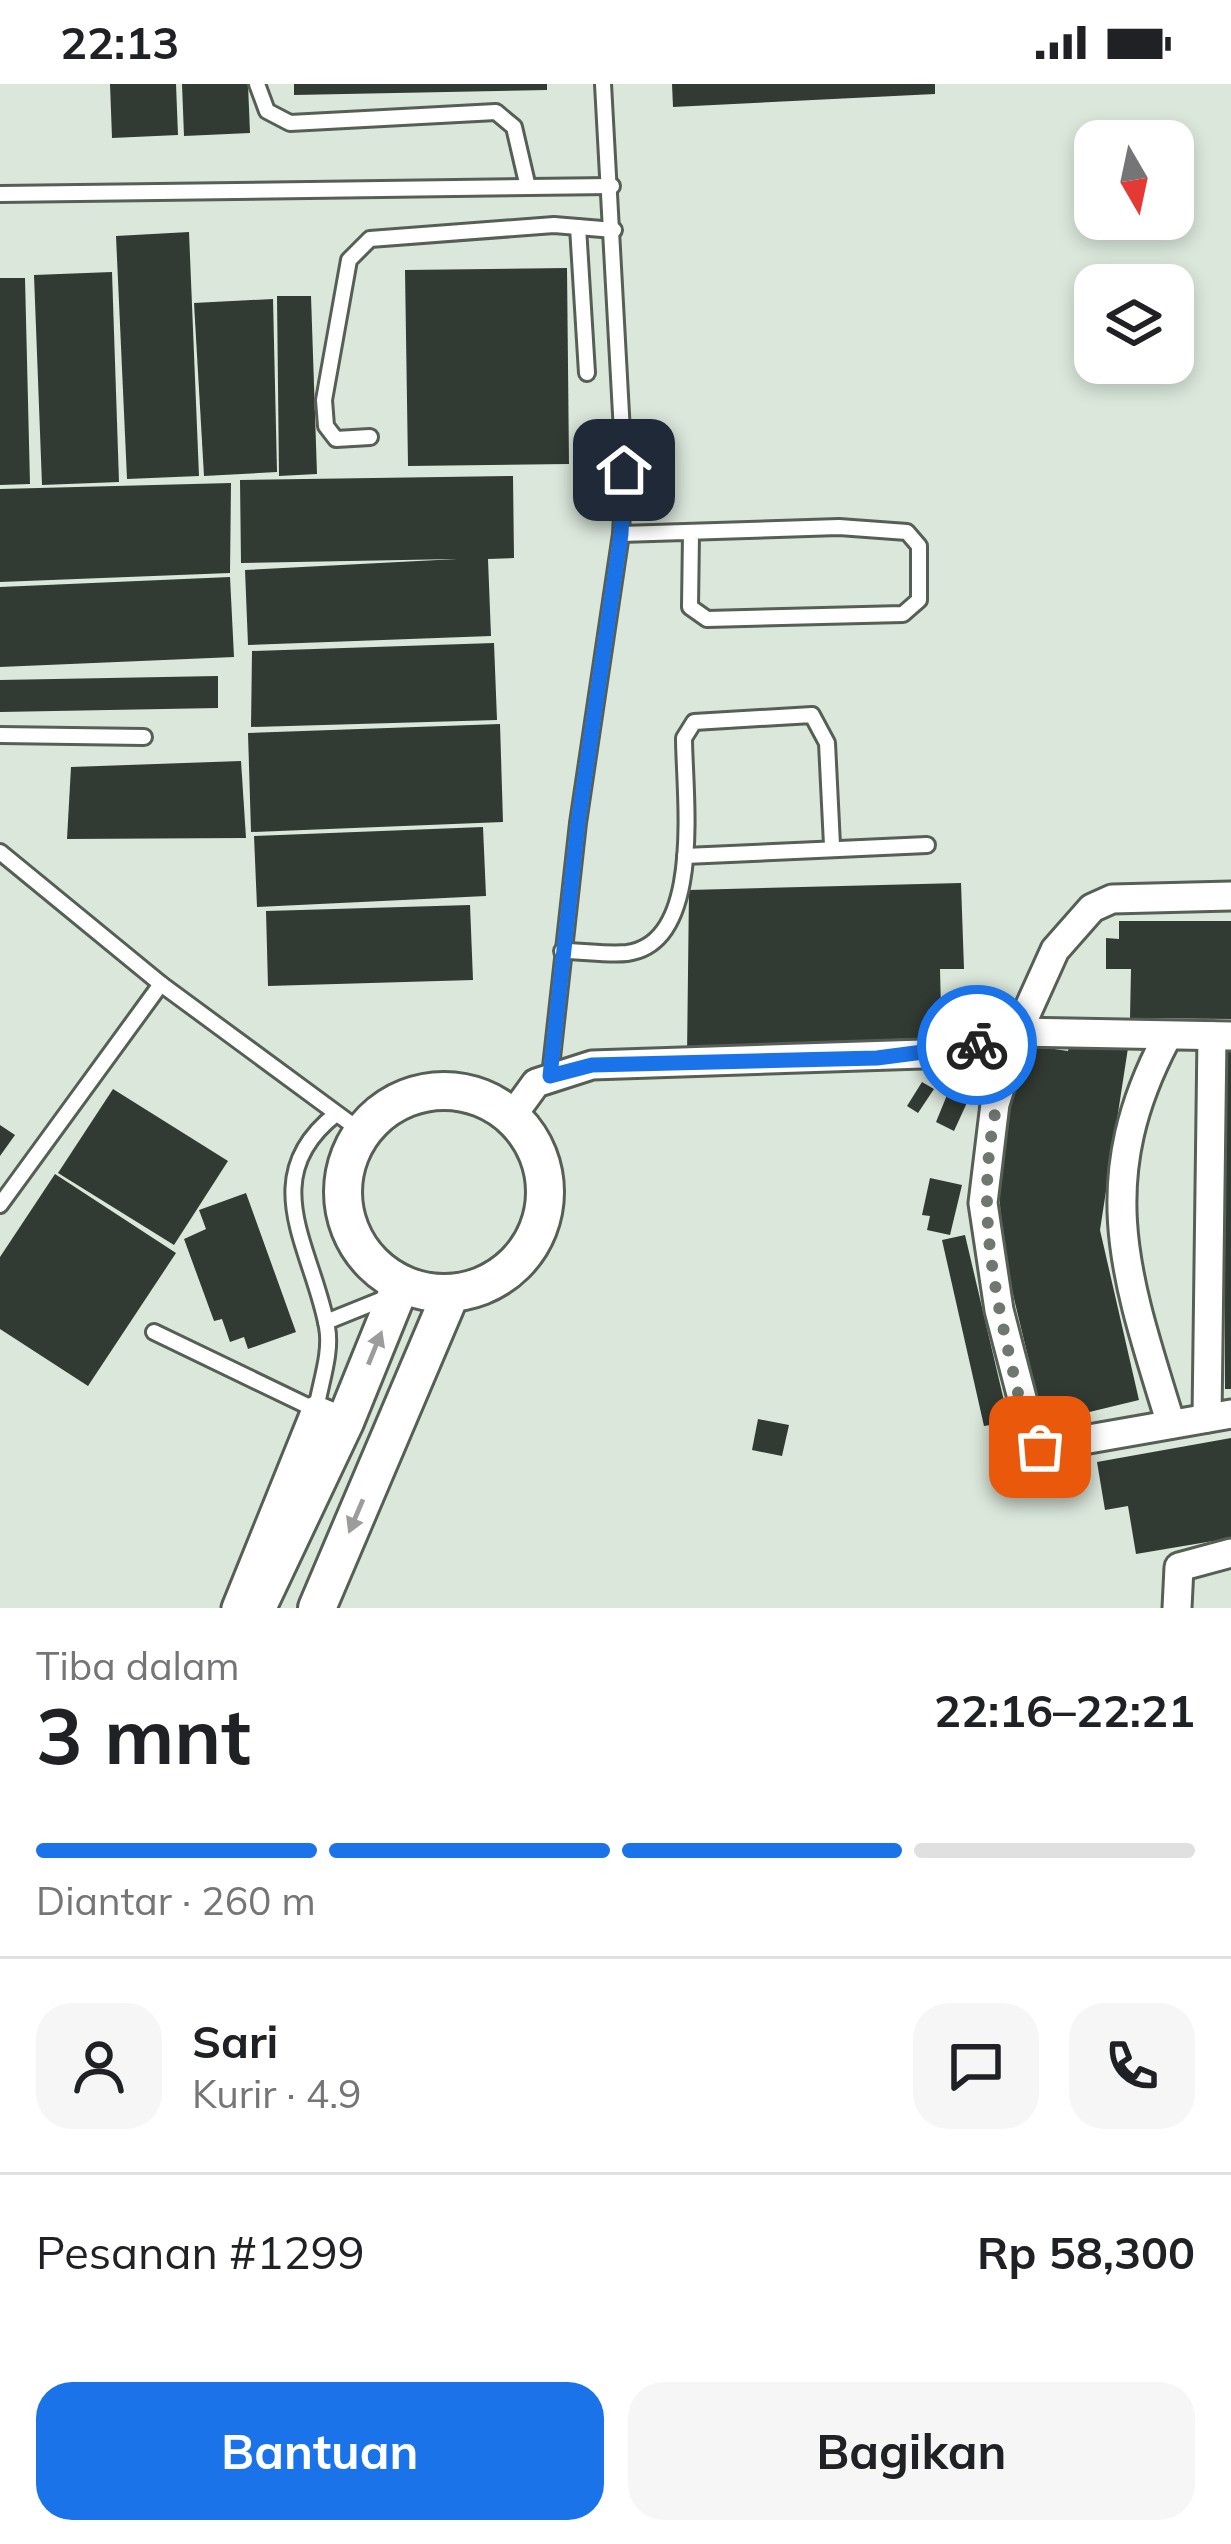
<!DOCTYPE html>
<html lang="id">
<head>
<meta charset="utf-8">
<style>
	:root { --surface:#fff; --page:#f6f6f6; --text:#202124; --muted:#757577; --line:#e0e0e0; --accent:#1a73e8 }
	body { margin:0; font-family:Mulish,sans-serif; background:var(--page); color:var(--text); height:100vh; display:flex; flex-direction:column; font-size:45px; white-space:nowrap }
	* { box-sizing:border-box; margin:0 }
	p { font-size:39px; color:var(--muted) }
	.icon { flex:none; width:66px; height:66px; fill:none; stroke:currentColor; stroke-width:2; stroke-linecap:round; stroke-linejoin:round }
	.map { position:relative; height:1524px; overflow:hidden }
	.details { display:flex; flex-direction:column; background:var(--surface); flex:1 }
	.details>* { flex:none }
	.needle { width:78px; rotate:171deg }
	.buttons { position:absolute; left:1074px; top:36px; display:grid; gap:24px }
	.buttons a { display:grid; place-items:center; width:120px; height:120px; border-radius:24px; background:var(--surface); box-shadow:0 6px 18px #0003; font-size:60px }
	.pin { position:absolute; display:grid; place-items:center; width:102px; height:102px; color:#fff; margin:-51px; border-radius:24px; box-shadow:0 6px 18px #0006 }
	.courier { position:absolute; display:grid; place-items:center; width:120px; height:120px; margin:-60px; border:9px solid #1a73e8; border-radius:50%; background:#fff; color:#222; box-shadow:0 3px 15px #0007 }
	.summary em { font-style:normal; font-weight:700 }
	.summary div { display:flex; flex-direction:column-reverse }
	.summary { display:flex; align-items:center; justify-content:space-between; height:204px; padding:0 36px }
	h1 { font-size:78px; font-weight:700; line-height:90px }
	.bar { display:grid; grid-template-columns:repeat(4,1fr); gap:18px 12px; align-content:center; height:144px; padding:0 36px }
	.bar i { height:15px; border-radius:9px; background:var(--line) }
	.bar .active { background:var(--accent) }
	.bar p { grid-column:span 4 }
	.line { display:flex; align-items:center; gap:30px; padding:0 36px; border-top:3px solid var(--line) }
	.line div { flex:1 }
	.round { display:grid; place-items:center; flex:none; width:126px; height:126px; border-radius:36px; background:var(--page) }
	.button { display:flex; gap:24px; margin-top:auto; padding:24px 36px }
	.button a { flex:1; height:138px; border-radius:36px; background:var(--accent); color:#fff; font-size:48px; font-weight:700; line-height:138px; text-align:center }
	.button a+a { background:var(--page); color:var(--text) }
	.status { display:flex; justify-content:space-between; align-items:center; height:84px; padding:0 60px; background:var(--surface); direction:ltr }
	.status svg { height:33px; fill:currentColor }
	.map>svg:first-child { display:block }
	.building { fill:#323b33 }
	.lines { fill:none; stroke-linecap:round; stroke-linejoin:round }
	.service-casing { stroke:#555f55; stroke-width:20 }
	.minor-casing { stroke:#555f55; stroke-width:33 }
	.tertiary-casing { stroke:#555f55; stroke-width:42 }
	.service { stroke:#fff; stroke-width:14 }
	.minor { stroke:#fff; stroke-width:27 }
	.tertiary { stroke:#fff; stroke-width:36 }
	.oneway { fill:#9b9d9b }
	.done { stroke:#707770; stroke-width:12; stroke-dasharray:0 21.6 }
	.route { stroke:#1a73e8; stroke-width:15 }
</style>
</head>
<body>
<div class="status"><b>22:13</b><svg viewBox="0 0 49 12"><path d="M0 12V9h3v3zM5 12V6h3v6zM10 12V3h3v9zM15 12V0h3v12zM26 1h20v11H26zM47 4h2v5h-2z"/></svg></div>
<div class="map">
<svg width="1231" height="1524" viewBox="0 0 1231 1524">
	<rect width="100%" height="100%" fill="#dbe7db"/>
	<g class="building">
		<polygon points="110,0 176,0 178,51 112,54"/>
		<polygon points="182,0 248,0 250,49 184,52"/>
		<polygon points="294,0 547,0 547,6 294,11"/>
		<polygon points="672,0 935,0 935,10 673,23"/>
		<polygon points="189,148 199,392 127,395 116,152"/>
		<polygon points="567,184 569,380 408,382 405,186"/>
		<polygon points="112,188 119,398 42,401 34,191"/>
		<polygon points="0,194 25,194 30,400 0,401"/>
		<polygon points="277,212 311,212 317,390 279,392"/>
		<polygon points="273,215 277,388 204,392 194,219"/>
		<polygon points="513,392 514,474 488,475 491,552 248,561 245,486 457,475 241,479 240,396"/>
		<polygon points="231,399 230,489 0,498 0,405"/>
		<polygon points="230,493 234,573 0,583 0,503"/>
		<polygon points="494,559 497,636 251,643 252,567"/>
		<polygon points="218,592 218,624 0,628 0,596"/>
		<polygon points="500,640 503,738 251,748 248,649"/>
		<polygon points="241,677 246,754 67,755 71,683"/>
		<polygon points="483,743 486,812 257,823 254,752"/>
		<polygon points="961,799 964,885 940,885 942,966 687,973 689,806"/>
		<polygon points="470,821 473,896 268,902 266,827"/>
		<polygon points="1119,837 1231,837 1231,935 1130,934 1131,885 1106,885 1106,854 1119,855"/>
		<polygon points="1070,959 1128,964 1100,1146 1139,1316 1044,1339 1002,1165 999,1098 1012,996 1021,998 1027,961 1068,967"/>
		<polygon points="1224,964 1231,964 1231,1305 1225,1305"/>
		<polygon points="956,989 976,999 954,1047 936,1038"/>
		<polygon points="922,998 934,1005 918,1029 907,1022"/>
		<polygon points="113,1005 228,1077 174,1161 58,1089"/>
		<polygon points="0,1041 15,1051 0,1072"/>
		<polygon points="55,1090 176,1169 88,1302 0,1245 0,1173"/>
		<polygon points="930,1094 962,1101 950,1151 927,1146 930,1132 922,1131"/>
		<polygon points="246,1109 296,1248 248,1265 244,1253 230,1258 222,1235 214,1237 184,1155 206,1145 199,1126"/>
		<polygon points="965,1151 1009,1338 984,1342 942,1156"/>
		<polygon points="758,1335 789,1341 782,1372 752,1366"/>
		<polygon points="1231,1354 1231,1454 1136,1470 1128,1422 1105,1426 1097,1378"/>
	</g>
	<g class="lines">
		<defs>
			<g id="service">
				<polyline points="257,0 267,27 290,39 496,28 514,43 527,99"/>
				<polyline points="0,110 612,102"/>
				<polyline points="578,143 587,289"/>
				<polyline points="370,353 336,355 326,342 324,316 349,176 370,155 554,141 614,146"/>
				<polyline points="621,450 839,443 907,448 919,462 919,516 903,530 707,535 690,523 691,450"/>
				<polyline points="0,651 144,653"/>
				<polyline points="0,768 161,900 362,1048"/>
				<polyline points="685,772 927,761"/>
				<path d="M562,867C583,867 607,871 627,869C705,859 684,708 684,654L694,638L812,631L827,659L832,761"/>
				<polyline points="550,992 578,739 621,450 624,385 603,0"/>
				<polyline points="0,1121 161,900"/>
				<polyline points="326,1238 388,1213"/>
				<path d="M154,1248L316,1326C320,1300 332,1269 327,1243C313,1165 254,1094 336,1030"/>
			</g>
			<g id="minor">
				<polyline points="1231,812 1112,815 1092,824 1055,866 1018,948 995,1020 983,1119 999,1226 1034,1360 1049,1362 1231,1330"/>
				<path d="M1166,955C1090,1099 1126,1194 1171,1340"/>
				<polyline points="512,1032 536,999 592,981 953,969 1018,948 1231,952"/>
				<polyline points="1207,1334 1212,952"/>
				<polyline points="236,1524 316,1326 345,1338"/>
				<polyline points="1177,1524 1179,1483 1231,1469"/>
			</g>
			<g id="tertiary">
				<circle cx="444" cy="1108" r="101"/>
				<polyline points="257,1524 345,1338 401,1200"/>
				<polyline points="317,1524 451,1209"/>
			</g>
		</defs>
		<use href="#service" class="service-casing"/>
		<use href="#minor" class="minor-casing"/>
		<use href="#tertiary" class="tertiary-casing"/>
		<use href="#service" class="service"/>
		<use href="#minor" class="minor"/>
		<use href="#tertiary" class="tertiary"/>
	</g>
	<defs><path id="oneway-solid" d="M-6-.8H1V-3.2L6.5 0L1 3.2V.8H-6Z" transform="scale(3)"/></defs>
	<g class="oneway">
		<use href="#oneway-solid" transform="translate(375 1264) rotate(-68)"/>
		<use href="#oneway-solid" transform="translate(356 1432) rotate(113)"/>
	</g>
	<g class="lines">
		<path class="done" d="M977,961L1018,948C963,1100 991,1192 1026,1343L1029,1355L1040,1363"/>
		<polyline class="route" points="624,386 621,450 578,739 550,992 592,981 877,974 977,961"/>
	</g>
</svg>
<div class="buttons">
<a><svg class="needle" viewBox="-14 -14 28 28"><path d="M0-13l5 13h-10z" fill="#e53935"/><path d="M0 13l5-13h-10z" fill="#757577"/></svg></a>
<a><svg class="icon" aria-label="layers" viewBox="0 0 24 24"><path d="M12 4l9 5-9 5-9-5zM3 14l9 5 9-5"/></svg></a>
</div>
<div class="pin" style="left:1040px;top:1363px;background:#ea580c"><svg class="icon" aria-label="bag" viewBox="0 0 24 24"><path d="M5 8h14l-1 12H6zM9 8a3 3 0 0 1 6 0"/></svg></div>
<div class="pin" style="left:624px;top:386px;background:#1f2937"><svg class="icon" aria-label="home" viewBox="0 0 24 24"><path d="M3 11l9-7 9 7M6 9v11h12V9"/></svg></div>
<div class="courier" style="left:977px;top:961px"><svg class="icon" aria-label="bike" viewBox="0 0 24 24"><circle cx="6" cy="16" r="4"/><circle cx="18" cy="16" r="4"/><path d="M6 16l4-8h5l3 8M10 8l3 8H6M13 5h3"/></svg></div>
</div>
<section class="details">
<div class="summary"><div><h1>3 mnt</h1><p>Tiba dalam</p></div><em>22:16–22:21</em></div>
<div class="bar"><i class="active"></i><i class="active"></i><i class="active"></i><i></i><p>Diantar · 260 m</p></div>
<div class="line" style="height:216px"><a class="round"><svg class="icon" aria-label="person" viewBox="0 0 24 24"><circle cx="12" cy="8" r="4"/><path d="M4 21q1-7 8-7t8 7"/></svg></a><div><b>Sari</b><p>Kurir · 4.9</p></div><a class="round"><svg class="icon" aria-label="chat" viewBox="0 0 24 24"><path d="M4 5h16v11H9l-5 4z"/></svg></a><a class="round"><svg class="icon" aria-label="phone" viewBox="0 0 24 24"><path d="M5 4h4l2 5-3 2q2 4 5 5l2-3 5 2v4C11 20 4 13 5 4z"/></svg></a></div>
<div class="line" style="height:156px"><div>Pesanan #1299</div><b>Rp 58,300</b></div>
<div class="button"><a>Bantuan</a><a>Bagikan</a></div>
</section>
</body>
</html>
